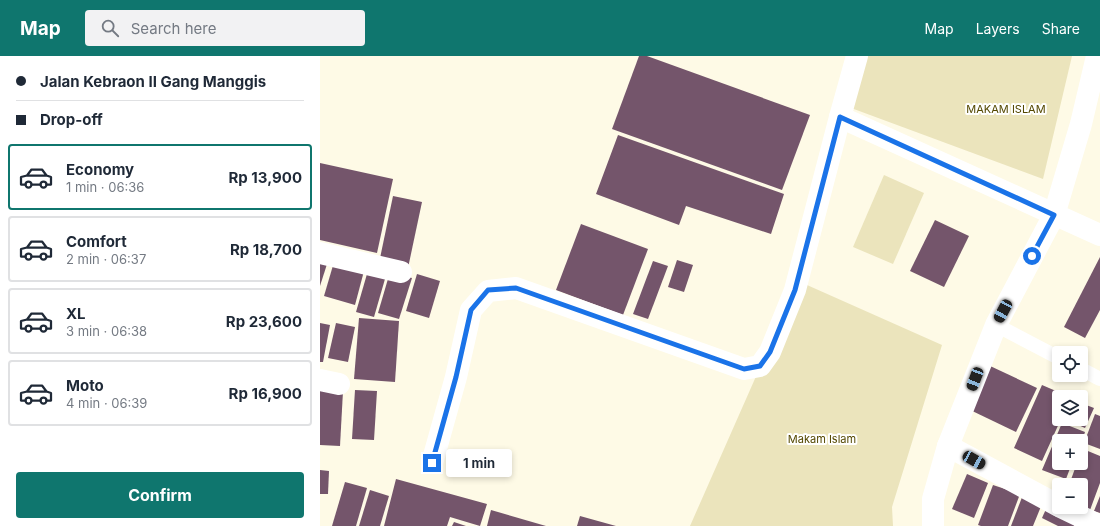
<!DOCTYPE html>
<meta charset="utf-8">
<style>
:root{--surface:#fff;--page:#f2f2f3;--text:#1f2937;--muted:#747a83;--line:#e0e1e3;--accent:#0f766e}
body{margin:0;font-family:Inter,sans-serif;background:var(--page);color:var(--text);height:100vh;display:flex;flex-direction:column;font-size:15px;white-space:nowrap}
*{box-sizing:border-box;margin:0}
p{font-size:13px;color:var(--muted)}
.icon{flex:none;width:22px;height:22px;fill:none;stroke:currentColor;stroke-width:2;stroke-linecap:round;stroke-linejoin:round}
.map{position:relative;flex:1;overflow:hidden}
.details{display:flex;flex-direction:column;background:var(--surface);width:320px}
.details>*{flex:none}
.banner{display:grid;align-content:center;height:88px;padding:0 16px;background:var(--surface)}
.fabs{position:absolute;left:732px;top:290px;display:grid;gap:8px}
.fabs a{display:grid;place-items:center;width:36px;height:36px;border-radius:4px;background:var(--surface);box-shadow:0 2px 6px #0003;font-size:20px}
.end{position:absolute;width:18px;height:18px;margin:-9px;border:5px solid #1a73e8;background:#fff;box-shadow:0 0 0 2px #fff}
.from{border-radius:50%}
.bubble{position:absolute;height:28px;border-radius:4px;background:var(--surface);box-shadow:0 2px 6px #0003;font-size:13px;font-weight:700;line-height:28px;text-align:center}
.car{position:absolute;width:12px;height:24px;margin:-12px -6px;border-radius:5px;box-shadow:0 0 3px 1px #0007;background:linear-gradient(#222 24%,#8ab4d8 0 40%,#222 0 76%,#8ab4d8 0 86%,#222 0)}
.banner b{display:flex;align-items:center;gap:14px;height:38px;font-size:15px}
.banner b+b{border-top:1px solid var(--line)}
.banner i{width:10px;height:10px;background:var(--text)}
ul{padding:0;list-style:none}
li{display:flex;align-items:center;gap:12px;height:66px;margin:0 8px 6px;padding:0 8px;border:2px solid var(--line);border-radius:4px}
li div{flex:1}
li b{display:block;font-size:15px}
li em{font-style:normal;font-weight:700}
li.current{border-color:var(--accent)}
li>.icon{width:36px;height:36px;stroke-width:1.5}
.action{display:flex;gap:8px;margin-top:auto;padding:8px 16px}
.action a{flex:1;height:46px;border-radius:4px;background:var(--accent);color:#fff;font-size:16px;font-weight:700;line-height:46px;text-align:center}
header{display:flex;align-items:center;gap:24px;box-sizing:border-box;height:56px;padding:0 20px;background:var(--accent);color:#fff}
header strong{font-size:19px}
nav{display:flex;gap:22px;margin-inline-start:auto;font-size:14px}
.search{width:280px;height:36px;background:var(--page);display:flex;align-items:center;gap:10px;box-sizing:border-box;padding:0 14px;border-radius:4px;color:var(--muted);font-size:15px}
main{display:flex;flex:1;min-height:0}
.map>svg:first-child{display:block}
.green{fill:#ebe4bc}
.building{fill:#74556b}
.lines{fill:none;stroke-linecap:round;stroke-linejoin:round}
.lane{stroke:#fff;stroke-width:14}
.street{stroke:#fff;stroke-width:22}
.route{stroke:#1a73e8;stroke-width:5}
.labels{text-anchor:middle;stroke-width:4;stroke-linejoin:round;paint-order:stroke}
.park-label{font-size:11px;fill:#544801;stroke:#fff}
</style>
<header>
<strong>Map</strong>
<div class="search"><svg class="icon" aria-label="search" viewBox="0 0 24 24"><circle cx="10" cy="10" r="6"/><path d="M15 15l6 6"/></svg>Search here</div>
<nav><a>Map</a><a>Layers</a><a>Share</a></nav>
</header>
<main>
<section class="details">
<div class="banner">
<b><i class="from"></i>Jalan Kebraon II Gang Manggis</b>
<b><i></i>Drop-off</b>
</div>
<ul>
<li class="current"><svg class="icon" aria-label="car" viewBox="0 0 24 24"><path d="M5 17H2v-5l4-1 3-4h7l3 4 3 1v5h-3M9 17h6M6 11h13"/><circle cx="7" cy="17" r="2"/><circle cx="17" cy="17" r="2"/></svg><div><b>Economy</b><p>1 min · 06:36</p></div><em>Rp 13,900</em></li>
<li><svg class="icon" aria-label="car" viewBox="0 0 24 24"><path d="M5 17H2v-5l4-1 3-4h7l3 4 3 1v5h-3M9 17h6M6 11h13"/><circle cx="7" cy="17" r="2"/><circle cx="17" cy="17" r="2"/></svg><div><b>Comfort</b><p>2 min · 06:37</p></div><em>Rp 18,700</em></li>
<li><svg class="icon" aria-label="car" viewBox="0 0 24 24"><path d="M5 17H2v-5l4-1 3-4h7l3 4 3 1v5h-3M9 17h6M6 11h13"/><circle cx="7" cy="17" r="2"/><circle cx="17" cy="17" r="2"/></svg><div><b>XL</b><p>3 min · 06:38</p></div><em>Rp 23,600</em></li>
<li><svg class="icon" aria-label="car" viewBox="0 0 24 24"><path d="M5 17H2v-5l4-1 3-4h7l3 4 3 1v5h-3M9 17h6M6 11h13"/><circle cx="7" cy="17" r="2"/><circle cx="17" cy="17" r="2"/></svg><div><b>Moto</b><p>4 min · 06:39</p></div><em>Rp 16,900</em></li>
</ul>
<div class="action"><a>Confirm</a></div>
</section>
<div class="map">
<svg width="780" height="470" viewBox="0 0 780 470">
<rect width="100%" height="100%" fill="#fefae6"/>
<g class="green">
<path d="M537,0h215l-29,123 -200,-74z"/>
<path d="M564,119l40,18 -31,71 -40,-17z"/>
<path d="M478,225l144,64 -50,162 1,19h-203z"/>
</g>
<g class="building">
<path d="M319,0h8l163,59 -28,75 -170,-61z"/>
<path d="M298,79l166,59 -13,40 -85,-28 -7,19 -83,-31z"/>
<path d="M0,107l73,16 -16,74 -57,-13z"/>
<path d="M73,140l29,6 -14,66 -29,-5z"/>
<path d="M615,164l34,16 -25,51 -34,-16z"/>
<path d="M261,168l67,25 -25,66 -67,-25z"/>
<path d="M780,201v53l-15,28 -21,-11z"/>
<path d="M0,202l8,3 -8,25z"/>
<path d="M357,204l16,5 -9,27 -16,-5z"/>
<path d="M333,205l15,5 -20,53 -15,-5z"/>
<path d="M14,206l30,9 -9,34 -31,-9z"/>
<path d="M49,211l18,5 -13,45 -18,-5z"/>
<path d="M70,216l22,6 -13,41 -21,-6z"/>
<path d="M97,218l23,7 -11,37 -23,-7z"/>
<path d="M39,262l40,3 -4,61 -41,-3z"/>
<path d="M0,267l10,2 -7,37h-3z"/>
<path d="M16,267l19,4 -7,35 -20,-4z"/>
<path d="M668,309l49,23 -21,44 -50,-24z"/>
<path d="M722,329l28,12h-11v22h2l-19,42 -28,-13z"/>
<path d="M35,334l22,1 -3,49 -22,-1z"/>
<path d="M0,335h23l-3,55 -20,-1z"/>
<path d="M761,347l13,5 -9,20 -20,-9h16z"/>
<path d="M775,358l5,2v33l-16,-6z"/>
<path d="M742,367l23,9 -3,9h-23v22h13l-6,16 -24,-9z"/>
<path d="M763,393l17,7v27l-10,27 -9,-4v-21h-12l8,-22h4v-10z"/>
<path d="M0,414l9,1 -1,23h-8z"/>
<path d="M647,418l21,9 -14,35 -22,-9z"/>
<path d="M76,423l91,25 -7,22 -30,-9 -3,9h-63z"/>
<path d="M25,426l22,6 -11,38h-24z"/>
<path d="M673,429l27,9 -12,32h-27l-3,-1z"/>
<path d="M50,434l19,6 -9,30h-21z"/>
<path d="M704,436l20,7 -11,27h-22z"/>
<path d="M780,440v17l-6,-2z"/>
<path d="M726,453l29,13 -1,4h-16l-16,-8z"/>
<path d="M171,454l55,16h-59z"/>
<path d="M260,460l36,10h-39z"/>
<path d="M134,466l12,4h-14z"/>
</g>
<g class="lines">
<g class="lane">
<path d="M676,269l63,33"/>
<path d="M761,313l19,10"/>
</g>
<g class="street">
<path d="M520,61l260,118"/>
<path d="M0,197l81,19"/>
<path d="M0,324l19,4"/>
<path d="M628,390l111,60"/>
<path d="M112,407l24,-86 15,-67 17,-19 28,-3 228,81 16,-3 10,-14 25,-62 45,-173 17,-61"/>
<path d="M741,451l39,19"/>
<path d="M613,470v-27l15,-53 48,-121 58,-110 27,-91 16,-68"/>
</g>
</g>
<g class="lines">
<path class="route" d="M112,407l24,-86 15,-67 17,-20 28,-2 228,81 16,-3 10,-14 25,-62 45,-173 214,98 -22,41"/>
</g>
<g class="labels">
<g class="park-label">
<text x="686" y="57">MAKAM ISLAM</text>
<text x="502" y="387">Makam Islam</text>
</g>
</g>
</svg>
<div class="fabs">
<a><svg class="icon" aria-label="locate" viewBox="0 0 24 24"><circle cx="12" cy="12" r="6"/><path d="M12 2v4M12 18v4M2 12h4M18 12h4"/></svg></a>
<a><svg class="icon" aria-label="layers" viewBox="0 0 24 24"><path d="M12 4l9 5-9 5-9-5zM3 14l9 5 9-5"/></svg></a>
<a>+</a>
<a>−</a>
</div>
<i class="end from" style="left:712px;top:200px"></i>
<i class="end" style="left:112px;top:407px"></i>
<div class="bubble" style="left:126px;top:393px;width:66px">1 min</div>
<i class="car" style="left:683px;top:255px;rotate:208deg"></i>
<i class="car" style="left:655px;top:323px;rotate:201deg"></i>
<i class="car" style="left:654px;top:404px;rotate:119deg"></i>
</div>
</main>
